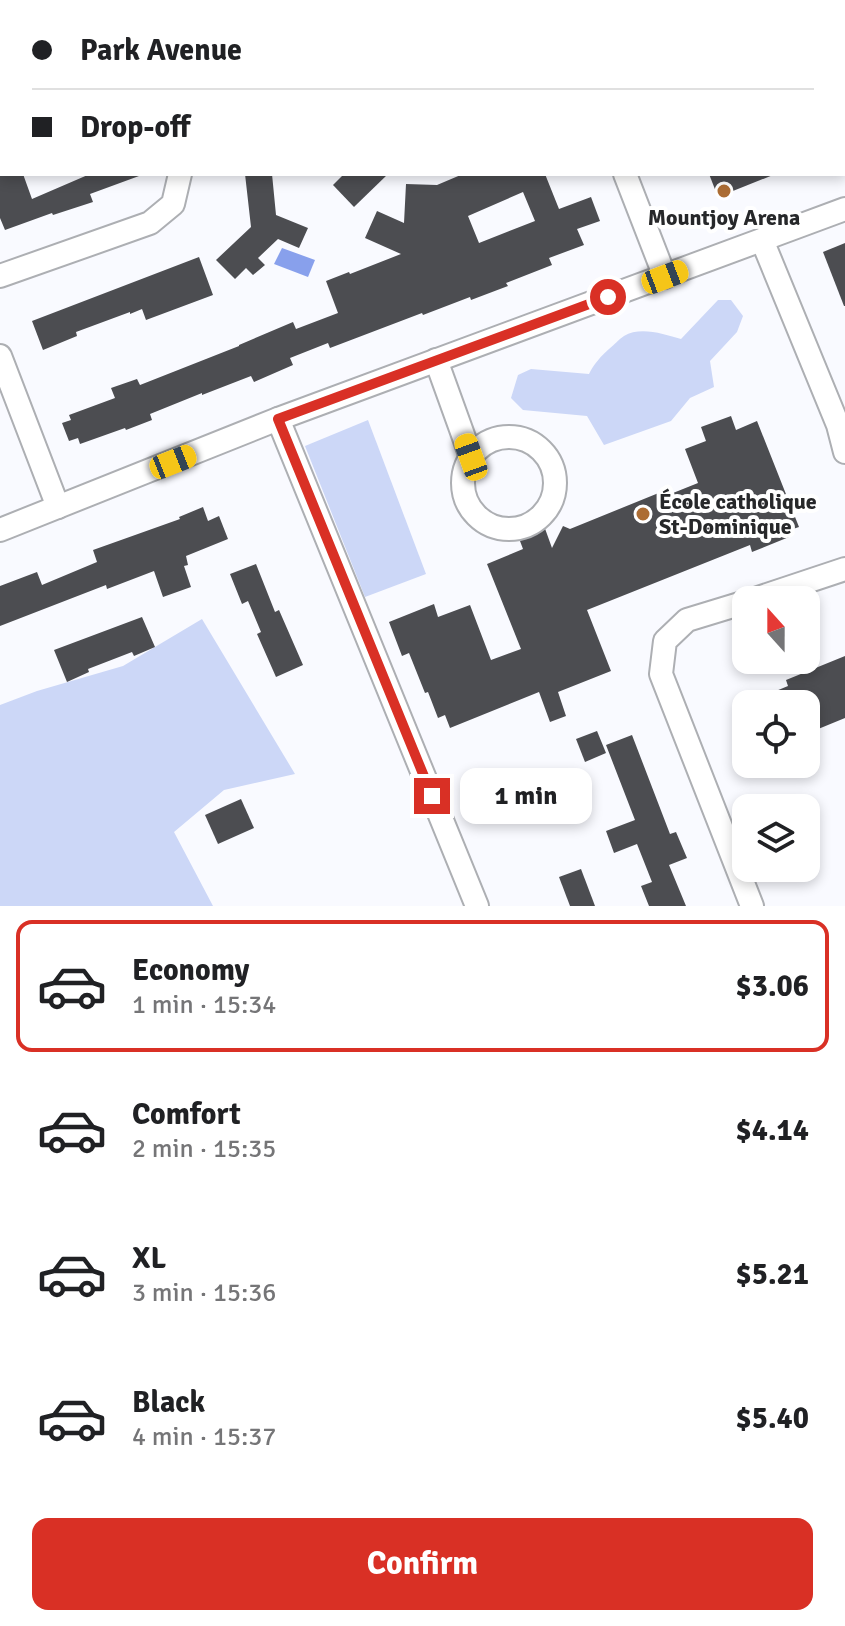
<!DOCTYPE html>
<meta charset="utf-8">
<style>
:root{--surface:#fff;--page:#f2f2f2;--text:#202124;--muted:#757577;--line:#e0e0e0;--accent:#d93025}
body{margin:0;font-family:Signika,sans-serif;background:var(--page);color:var(--text);height:100vh;display:flex;flex-direction:column;font-size:30px;white-space:nowrap}
*{box-sizing:border-box;margin:0}
p{font-size:26px;color:var(--muted)}
.icon{flex:none;width:44px;height:44px;fill:none;stroke:currentColor;stroke-width:2;stroke-linecap:round;stroke-linejoin:round}
.map{position:relative;height:906px;overflow:hidden}
.panel{display:flex;flex-direction:column;background:var(--surface);flex:1}
.panel>*{flex:none}
.guide{position:absolute;left:0px;top:0px;width:846px;height:176px;box-shadow:0 4px 12px #0003;display:grid;align-content:center;height:176px;padding:0 32px;background:var(--surface)}
.needle{width:52px;rotate:339deg}
.controls{position:absolute;left:732px;top:586px;display:grid;gap:16px}
.controls a{display:grid;place-items:center;width:88px;height:88px;border-radius:16px;background:var(--surface);box-shadow:0 4px 12px #0003;font-size:40px}
.end{position:absolute;width:36px;height:36px;margin:-18px;border:10px solid #d93025;background:#fff;box-shadow:0 0 0 4px #fff}
.from{border-radius:50%}
.bubble{position:absolute;height:56px;border-radius:16px;background:var(--surface);box-shadow:0 4px 12px #0003;font-size:26px;font-weight:700;line-height:56px;text-align:center}
.car{position:absolute;width:24px;height:48px;margin:-24px -12px;border-radius:10px;box-shadow:0 0 6px 2px #0007;background:linear-gradient(#f5c518 24%,#345 0 40%,#f5c518 0 76%,#345 0 86%,#f5c518 0)}
.guide b{display:flex;align-items:center;gap:28px;height:76px;font-size:30px}
.guide b+b{border-top:2px solid var(--line)}
.guide i{width:20px;height:20px;background:var(--text)}
ul{padding:14px 0 0;list-style:none}
li{display:flex;align-items:center;gap:24px;height:132px;margin:0 16px 12px;padding:0 16px;border:4px solid transparent;border-radius:16px}
li div{flex:1}
li b{display:block;font-size:30px}
li em{font-style:normal;font-weight:700}
li.on{border-color:var(--accent)}
li>.icon{width:72px;height:72px;stroke-width:1.5}
.button{display:flex;gap:16px;margin-top:auto;padding:16px 32px}
.button a{flex:1;height:92px;border-radius:16px;background:var(--accent);color:#fff;font-size:32px;font-weight:700;line-height:92px;text-align:center}
.map>svg:first-child{display:block}
.green{fill:#ccd7f7}
.water{fill:#88a0ec}
.building{fill:#4c4d51;fill-rule:evenodd}
.lines{fill:none;stroke-linecap:round;stroke-linejoin:round}
.minor-casing{stroke:#adafb3;stroke-width:26}
.minor{stroke:#fff;stroke-width:22}
.route{stroke:#d93025;stroke-width:10}
.poi-dot{fill:#ac6d34;stroke:#fff;stroke-width:3}
.labels{text-anchor:middle;stroke-width:8;stroke-linejoin:round;paint-order:stroke}
.poi-label{font-size:22px;font-weight:bold;fill:#27282a;stroke:#fff}
</style>
<div class="map">
<svg width="845" height="906" viewBox="0 0 845 906">
<rect width="100%" height="100%" fill="#f9faff"/>
<g class="green">
<path d="M718,300h13l12,16 -6,16 -27,29 4,26 -24,11 -19,23 -67,24 -17,-29 -64,-6 -12,-12 7,-23 13,-6 58,5c5,-10 12,-18 20,-25 5,-4 10,-10 15,-13 16,-10 40,-2 57,3z"/>
<path d="M368,420l58,154 -61,23 -60,-151z"/>
<path d="M202,619l93,155 -71,16 -50,42 39,74h-213v-201l37,-14 86,-25z"/>
</g>
<path class="water" d="M282,248l33,12 -7,17 -34,-13z"/>
<g class="building">
<path d="M0,174h23l9,25 58,-25h49v2l-49,18 3,8 -40,13 -1,-2 -47,17 -5,-12z"/>
<path d="M245,174h27l4,41 32,13 -9,20 -21,-9 -20,19 7,7 -12,10 -7,-7 -11,11 -19,-19 35,-33z"/>
<path d="M344,174h44l-34,33 -21,-22z"/>
<path d="M463,174h82l14,35 32,-12 9,24 -23,8 7,16 -35,13 3,7 -46,18 2,3 -37,14 -1,-3 -47,18 -1,-2 -92,35 -2,-5 -38,15 3,7 -39,17 -3,-6 -49,19v-2l-52,21 2,6 -26,10 -1,-2 -45,16 -2,-6 -9,3 -7,-18 9,-3 -2,-5 46,-17 -4,-10 26,-9 3,6 99,-39v-1l54,-23 3,7 42,-16 -12,-32 23,-9 1,2 51,-20 -36,-16 12,-27 27,12 2,-39 31,1zM523,192l12,29 -56,22 -11,-27z"/>
<path d="M709,174h64v1l-55,22z"/>
<path d="M845,243v63h-1l-21,-54z"/>
<path d="M199,257l14,38 -67,25 -4,-11 -12,5v-2l-54,20 1,4 -34,14 -11,-29z"/>
<path d="M731,416l5,14 21,-9 42,106 -12,4 2,6 -37,15 -2,-7 -163,65 24,61 -53,21 8,24 -16,6 -11,-30 -89,36 -5,-13 -7,3 -10,-26 -3,1 -16,-40 -7,3 -13,-34 45,-18 4,13 32,-12 21,55 30,-11 -34,-85 36,-15 -6,-16 26,-10 9,25 11,-22 7,3 96,-39 2,5 30,-12 -13,-34 21,-8 -5,-14z"/>
<path d="M203,507l5,14 11,-5 9,23 -42,17 2,9 -4,1 7,21 -28,10 -9,-26 -47,18 -1,-4 -106,41v-40l37,-14 5,13 55,-23 -4,-12 87,-31 -1,-2z"/>
<path d="M256,564l19,48 4,-2 24,55 -27,12 -19,-43 4,-2 -13,-31 -6,3 -12,-30z"/>
<path d="M142,617l13,30 -21,9 -2,-4 -44,17 1,3 -22,10 -13,-32z"/>
<path d="M845,656v62l-39,16v-30h-62l44,-18 -2,-6z"/>
<path d="M597,731l9,22 -21,9 -9,-23z"/>
<path d="M632,735l38,99 6,-2 11,26 -18,7 17,41h-37l-8,-20 11,-4 -15,-38 -23,9 -8,-22 29,-11 -29,-75z"/>
<path d="M241,799l13,29 -36,16 -13,-29z"/>
<path d="M581,869l14,37h-25l-11,-29z"/>
</g>
<g class="lines">
<defs>
<g id="minor">
<path d="M119,0v2"/>
<path d="M558,0l1,2"/>
<path d="M625,174l40,103"/>
<path d="M762,240l76,185 7,27"/>
<path d="M0,276l150,-53 23,-19 7,-30"/>
<path d="M0,356l58,151"/>
<path d="M436,360l35,97"/>
<path d="M278,419l199,487"/>
<circle cx="509" cy="483" r="46"/>
<path d="M0,530l278,-111 567,-210"/>
<path d="M752,600l93,-31"/>
<path d="M746,602l-59,18 -22,21 -4,33 91,232"/>
</g>
</defs>
<use href="#minor" class="minor-casing"/>
<use href="#minor" class="minor"/>
</g>
<g class="lines">
<path class="route" d="M432,796l-154,-377 330,-122"/>
</g>
<g class="poi-dot">
<circle cx="724" cy="191" r="8"/>
<circle cx="643" cy="514" r="8"/>
</g>
<g class="labels">
<g class="poi-label">
<text x="724" y="225">Mountjoy Arena</text>
<text x="659" y="509" text-anchor="start">École catholique<tspan x="659" dy="25">St-Dominique</tspan></text>
</g>
</g>
</svg>
<div class="controls">
<a><svg class="needle" viewBox="-14 -14 28 28"><path d="M0-13l5 13h-10z" fill="#e53935"/><path d="M0 13l5-13h-10z" fill="#757577"/></svg></a>
<a><svg class="icon" aria-label="locate" viewBox="0 0 24 24"><circle cx="12" cy="12" r="6"/><path d="M12 2v4M12 18v4M2 12h4M18 12h4"/></svg></a>
<a><svg class="icon" aria-label="layers" viewBox="0 0 24 24"><path d="M12 4l9 5-9 5-9-5zM3 14l9 5 9-5"/></svg></a>
</div>
<i class="end from" style="left:608px;top:297px"></i>
<i class="end" style="left:432px;top:796px"></i>
<div class="bubble" style="left:460px;top:768px;width:132px">1 min</div>
<i class="car" style="left:665px;top:277px;rotate:69deg"></i>
<i class="car" style="left:471px;top:457px;rotate:340deg"></i>
<i class="car" style="left:173px;top:462px;rotate:68deg"></i>
<div class="guide">
<b><i class="from"></i>Park Avenue</b>
<b><i></i>Drop-off</b>
</div>
</div>
<section class="panel">
<ul>
<li class="on"><svg class="icon" aria-label="car" viewBox="0 0 24 24"><path d="M5 17H2v-5l4-1 3-4h7l3 4 3 1v5h-3M9 17h6M6 11h13"/><circle cx="7" cy="17" r="2"/><circle cx="17" cy="17" r="2"/></svg><div><b>Economy</b><p>1 min · 15:34</p></div><em>$3.06</em></li>
<li><svg class="icon" aria-label="car" viewBox="0 0 24 24"><path d="M5 17H2v-5l4-1 3-4h7l3 4 3 1v5h-3M9 17h6M6 11h13"/><circle cx="7" cy="17" r="2"/><circle cx="17" cy="17" r="2"/></svg><div><b>Comfort</b><p>2 min · 15:35</p></div><em>$4.14</em></li>
<li><svg class="icon" aria-label="car" viewBox="0 0 24 24"><path d="M5 17H2v-5l4-1 3-4h7l3 4 3 1v5h-3M9 17h6M6 11h13"/><circle cx="7" cy="17" r="2"/><circle cx="17" cy="17" r="2"/></svg><div><b>XL</b><p>3 min · 15:36</p></div><em>$5.21</em></li>
<li><svg class="icon" aria-label="car" viewBox="0 0 24 24"><path d="M5 17H2v-5l4-1 3-4h7l3 4 3 1v5h-3M9 17h6M6 11h13"/><circle cx="7" cy="17" r="2"/><circle cx="17" cy="17" r="2"/></svg><div><b>Black</b><p>4 min · 15:37</p></div><em>$5.40</em></li>
</ul>
<div class="button"><a>Confirm</a></div>
</section>
